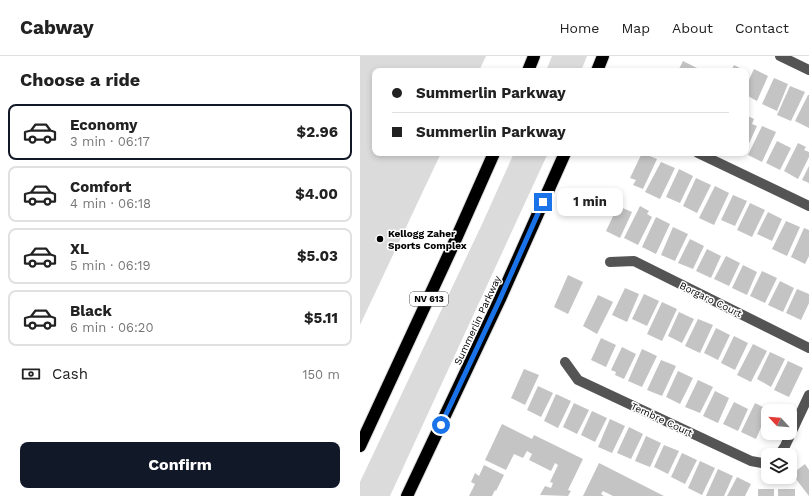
<!DOCTYPE html>
<meta charset="utf-8">
<style>
:root{--surface:#fff;--page:#f2f2f2;--text:#222;--muted:#767676;--line:#e0e0e0;--accent:#111827}
body{margin:0;font-family:"Work Sans",sans-serif;background:var(--page);color:var(--text);height:100vh;display:flex;flex-direction:column;font-size:15px;white-space:nowrap}
*{box-sizing:border-box;margin:0}
p{font-size:13px;color:var(--muted)}
.icon{flex:none;width:22px;height:22px;fill:none;stroke:currentColor;stroke-width:2;stroke-linecap:round;stroke-linejoin:round}
.map{position:relative;flex:1;overflow:hidden}
.drawer{display:flex;flex-direction:column;background:var(--surface);width:360px}
.drawer>*{flex:none}
.top-card{position:absolute;left:12px;top:12px;width:377px;height:88px;border-radius:8px;box-shadow:0 2px 6px #0003;display:grid;align-content:center;height:88px;padding:0 20px;background:var(--surface)}
.needle{width:26px;rotate:296deg}
.tools{position:absolute;left:401px;top:348px;display:grid;gap:8px}
.tools a{display:grid;place-items:center;width:36px;height:36px;border-radius:8px;background:var(--surface);box-shadow:0 2px 6px #0003;font-size:20px}
.end{position:absolute;width:18px;height:18px;margin:-9px;border:5px solid #1a73e8;background:#fff;box-shadow:0 0 0 2px #fff}
.from{border-radius:50%}
.bubble{position:absolute;height:28px;border-radius:8px;background:var(--surface);box-shadow:0 2px 6px #0003;font-size:13px;font-weight:700;line-height:28px;text-align:center}
.top-card b{display:flex;align-items:center;gap:14px;height:38px;font-size:15px}
.top-card b+b{border-top:1px solid var(--line)}
.top-card i{width:10px;height:10px;background:var(--text)}
ul{padding:0;list-style:none}
li{display:flex;align-items:center;gap:12px;height:56px;margin:0 8px 6px;padding:0 12px;border:2px solid var(--line);border-radius:8px}
li div{flex:1}
li b{display:block;font-size:15px}
li em{font-style:normal;font-weight:700}
li.active{border-color:var(--accent)}
li>.icon{width:36px;height:36px;stroke-width:1.5}
h2{padding:0 20px;font-size:18px;line-height:48px}
.pay{display:flex;align-items:center;gap:10px;height:44px;padding:0 20px;font-size:15px}
.pay p{margin-inline-start:auto}
.primary-button{display:flex;gap:8px;margin-top:auto;padding:8px 20px}
.primary-button a{flex:1;height:46px;border-radius:8px;background:var(--accent);color:#fff;font-size:16px;font-weight:700;line-height:46px;text-align:center}
header{display:flex;align-items:center;gap:24px;box-sizing:border-box;height:56px;padding:0 20px;background:var(--surface);border-bottom:1px solid var(--line)}
header strong{font-size:19px}
nav{display:flex;gap:22px;margin-inline-start:auto;font-size:14px}
main{display:flex;flex:1;min-height:0}
.map>svg:first-child{display:block}
.green{fill:#dbdbdb}
.building{fill:#c4c4c4}
.lines{fill:none;stroke-linecap:round;stroke-linejoin:round}
.highway-casing{stroke:#dbdbdb;stroke-width:14}
.minor{stroke:#545454;stroke-width:10}
.highway{stroke:#000;stroke-width:12}
.route{stroke:#1a73e8;stroke-width:5}
.poi-dot{fill:#000;stroke:#fff;stroke-width:1.5}
.labels{text-anchor:middle;stroke-width:3;stroke-linejoin:round;paint-order:stroke}
.shield{fill:#fff;stroke:#4c4c4c;stroke-width:1}
.shield-label{font-size:9px;font-weight:bold;fill:#000}
.poi-label{font-size:10px;font-weight:bold;fill:#000;stroke:#fff;text-anchor:start}
.street-label{font-size:10px;fill:#000;stroke:#fff}
</style>
<header>
<strong>Cabway</strong>
<nav><a>Home</a><a>Map</a><a>About</a><a>Contact</a></nav>
</header>
<main>
<section class="drawer">
<h2>Choose a ride</h2>
<ul>
<li class="active"><svg class="icon" aria-label="car" viewBox="0 0 24 24"><path d="M5 17H2v-5l4-1 3-4h7l3 4 3 1v5h-3M9 17h6M6 11h13"/><circle cx="7" cy="17" r="2"/><circle cx="17" cy="17" r="2"/></svg><div><b>Economy</b><p>3 min · 06:17</p></div><em>$2.96</em></li>
<li><svg class="icon" aria-label="car" viewBox="0 0 24 24"><path d="M5 17H2v-5l4-1 3-4h7l3 4 3 1v5h-3M9 17h6M6 11h13"/><circle cx="7" cy="17" r="2"/><circle cx="17" cy="17" r="2"/></svg><div><b>Comfort</b><p>4 min · 06:18</p></div><em>$4.00</em></li>
<li><svg class="icon" aria-label="car" viewBox="0 0 24 24"><path d="M5 17H2v-5l4-1 3-4h7l3 4 3 1v5h-3M9 17h6M6 11h13"/><circle cx="7" cy="17" r="2"/><circle cx="17" cy="17" r="2"/></svg><div><b>XL</b><p>5 min · 06:19</p></div><em>$5.03</em></li>
<li><svg class="icon" aria-label="car" viewBox="0 0 24 24"><path d="M5 17H2v-5l4-1 3-4h7l3 4 3 1v5h-3M9 17h6M6 11h13"/><circle cx="7" cy="17" r="2"/><circle cx="17" cy="17" r="2"/></svg><div><b>Black</b><p>6 min · 06:20</p></div><em>$5.11</em></li>
</ul>
<div class="pay"><svg class="icon" aria-label="cash" viewBox="0 0 24 24"><path d="M3 7h18v10H3z"/><circle cx="12" cy="12" r="2"/></svg>Cash<p>150 m</p></div>
<div class="primary-button"><a>Confirm</a></div>
</section>
<div class="map">
<svg width="449" height="440" viewBox="0 0 449 440">
<rect width="100%" height="100%" fill="#fff"/>
<g class="green">
<path d="M0,0h126l-7,15h-104v82h66l-81,172z"/>
<path d="M192,0h35l-6,15h-35z"/>
<path d="M154,97h34l-158,343h-30v-14l123,-260z"/>
</g>
<g class="building">
<path d="M323,5l14,7 -1,3h-18z"/>
<path d="M374,9l12,6h-15z"/>
<path d="M394,13l14,7 -11,25 -11,-6v-9z"/>
<path d="M414,22l14,6 -11,27 -15,-7z"/>
<path d="M430,30l15,6 -14,29 -14,-6z"/>
<path d="M448,39h1v33l-14,-7z"/>
<path d="M386,59l8,4 -2,5 5,2 -11,24z"/>
<path d="M402,70l14,6 -14,30 -14,-7z"/>
<path d="M417,85l14,7 -11,22 -14,-7z"/>
<path d="M438,87l8,4 -2,3 5,2v5l-11,22 -14,-8z"/>
<path d="M282,97l15,6 -14,30 -10,-4 3,-5 -6,-2z"/>
<path d="M301,106l14,6 -15,31 -15,-7z"/>
<path d="M449,110v17l-7,-3z"/>
<path d="M319,113l14,7 -13,27 -14,-6z"/>
<path d="M336,122l15,7 -14,28 -14,-7z"/>
<path d="M355,130l14,7 -15,32 -15,-7z"/>
<path d="M373,139l14,6 -12,25 -14,-6z"/>
<path d="M390,147l15,7 -13,27 -15,-7z"/>
<path d="M258,150l14,6 -12,26 -14,-7z"/>
<path d="M280,150l9,5 -2,3 5,3 -14,28 -14,-7z"/>
<path d="M408,156l14,7 -10,22 -15,-7z"/>
<path d="M296,161l14,7 -14,30 -14,-7z"/>
<path d="M426,165l14,6 -13,29 -15,-7z"/>
<path d="M313,171l15,7 -13,27 -14,-6z"/>
<path d="M444,172l5,2v26l-4,8 -14,-7z"/>
<path d="M330,183l14,7 -11,23 -15,-6z"/>
<path d="M347,193l14,7 -10,22 -15,-7z"/>
<path d="M366,200l14,7 -11,23 -15,-7z"/>
<path d="M383,209l14,7 -10,23 -15,-7z"/>
<path d="M402,215l15,7 -12,25 -15,-7z"/>
<path d="M208,219l15,7 -15,32 -14,-7z"/>
<path d="M420,225l14,7 -11,24 -15,-7z"/>
<path d="M265,232l14,6 -12,28 -15,-7z"/>
<path d="M437,233l12,5v9l-8,17 -15,-7z"/>
<path d="M284,238l15,7 -12,25 -15,-7z"/>
<path d="M238,239l15,7 -16,32 -14,-8z"/>
<path d="M302,246l15,7 -15,32 -15,-7z"/>
<path d="M319,256l15,7 -12,24 -14,-7z"/>
<path d="M338,263l15,6 -13,28 -15,-7z"/>
<path d="M356,272l14,7 -12,25 -14,-7z"/>
<path d="M374,280l14,7 -13,27 -14,-7z"/>
<path d="M241,282l15,7 -10,22 -15,-7z"/>
<path d="M393,288l14,7 -16,31 -14,-7z"/>
<path d="M262,291l14,7 -12,25 -9,-4 1,-3 -5,-2z"/>
<path d="M282,293l15,7 -15,31 -14,-6z"/>
<path d="M410,296l15,7 -14,28 -14,-8z"/>
<path d="M301,304l15,6 -14,30 -15,-6z"/>
<path d="M428,305l15,7 -14,29 -15,-7z"/>
<path d="M164,313l15,6 -14,30 -14,-7z"/>
<path d="M318,315l15,7 -13,26 -14,-7z"/>
<path d="M338,324l15,7 -13,26 -15,-6z"/>
<path d="M178,330l15,7 -12,24 -14,-7z"/>
<path d="M355,335l14,7 -11,25 -15,-7z"/>
<path d="M196,338l15,7 -13,27 -14,-7z"/>
<path d="M374,346l14,7 -10,22 -15,-7z"/>
<path d="M214,347l15,7 -12,24 -14,-7z"/>
<path d="M395,347l16,8h-3l-12,28 -15,-7z"/>
<path d="M232,355l15,7 -12,24 -14,-7z"/>
<path d="M250,363l15,7 -13,27 -14,-6z"/>
<path d="M142,368l30,15 2,-4 49,24 -15,31 3,1 -3,5 -28,-1 5,-9 6,2 2,-5 -3,-1 8,-17 -3,-2 -4,8 -22,-11 3,-6 -5,-3 -4,7 -9,-4 -8,16 -21,-10z"/>
<path d="M269,371l14,7 -12,25 -14,-6z"/>
<path d="M286,380l15,7 -11,24 -15,-6z"/>
<path d="M304,389l15,6 -11,23 -14,-7z"/>
<path d="M322,397l15,7 -12,24 -14,-7z"/>
<path d="M340,405l15,7 -13,27 -14,-7z"/>
<path d="M239,407l65,33h-51l-10,-5 -2,3 3,2h-21z"/>
<path d="M445,408l4,6v26l-17,-22z"/>
<path d="M124,409l20,10 -8,16 -1,-1 -3,6h-23l6,-12 -4,-2 4,-9 4,3z"/>
<path d="M358,413l15,7 -9,20h-18z"/>
<path d="M377,421l14,7 -6,12h-18z"/>
<rect x="398" y="433" width="16" height="7"/>
<rect x="418" y="433" width="17" height="7"/>
</g>
<g class="lines">
<defs>
<g id="highway">
<path d="M168,15l6,-15"/>
<path d="M237,15l6,-15"/>
<path d="M0,390l95,-205 39,-88"/>
<path d="M47,440l93,-197 65,-146"/>
</g>
</defs>
<use href="#highway" class="highway-casing"/>
<g class="minor">
<path d="M420,0l29,14"/>
<path d="M338,97l111,53"/>
<path d="M250,206l24,-1 175,87"/>
<path d="M205,306l13,18 173,81 11,2 6,-1"/>
<path d="M419,399l6,-9 24,-51"/>
</g>
<use href="#highway" class="highway"/>
</g>
<g class="lines">
<path class="route" d="M81,369l59,-126 43,-97"/>
</g>
<circle class="poi-dot" cx="20" cy="183" r="4"/>
<g class="labels">
<rect class="shield" x="50" y="236" width="38" height="14" rx="3"/>
<g class="shield-label">
<text x="69" y="246">NV 613</text>
</g>
<g class="poi-label">
<text x="28" y="181">Kellogg Zaher<tspan x="28" dy="12">Sports Complex</tspan></text>
</g>
<g class="street-label">
<text transform="translate(351 243) rotate(26)" y="4">Borgaro Court</text>
<text transform="translate(117 264) rotate(-65)" y="4">Summerlin Parkway</text>
<text transform="translate(302 363) rotate(25)" y="4">Tembre Court</text>
</g>
</g>
</svg>
<div class="tools">
<a><svg class="needle" viewBox="-14 -14 28 28"><path d="M0-13l5 13h-10z" fill="#e53935"/><path d="M0 13l5-13h-10z" fill="#767676"/></svg></a>
<a><svg class="icon" aria-label="layers" viewBox="0 0 24 24"><path d="M12 4l9 5-9 5-9-5zM3 14l9 5 9-5"/></svg></a>
</div>
<i class="end from" style="left:81px;top:369px"></i>
<i class="end" style="left:183px;top:146px"></i>
<div class="bubble" style="left:197px;top:132px;width:66px">1 min</div>
<div class="top-card">
<b><i class="from"></i>Summerlin Parkway</b>
<b><i></i>Summerlin Parkway</b>
</div>
</div>
</main>
